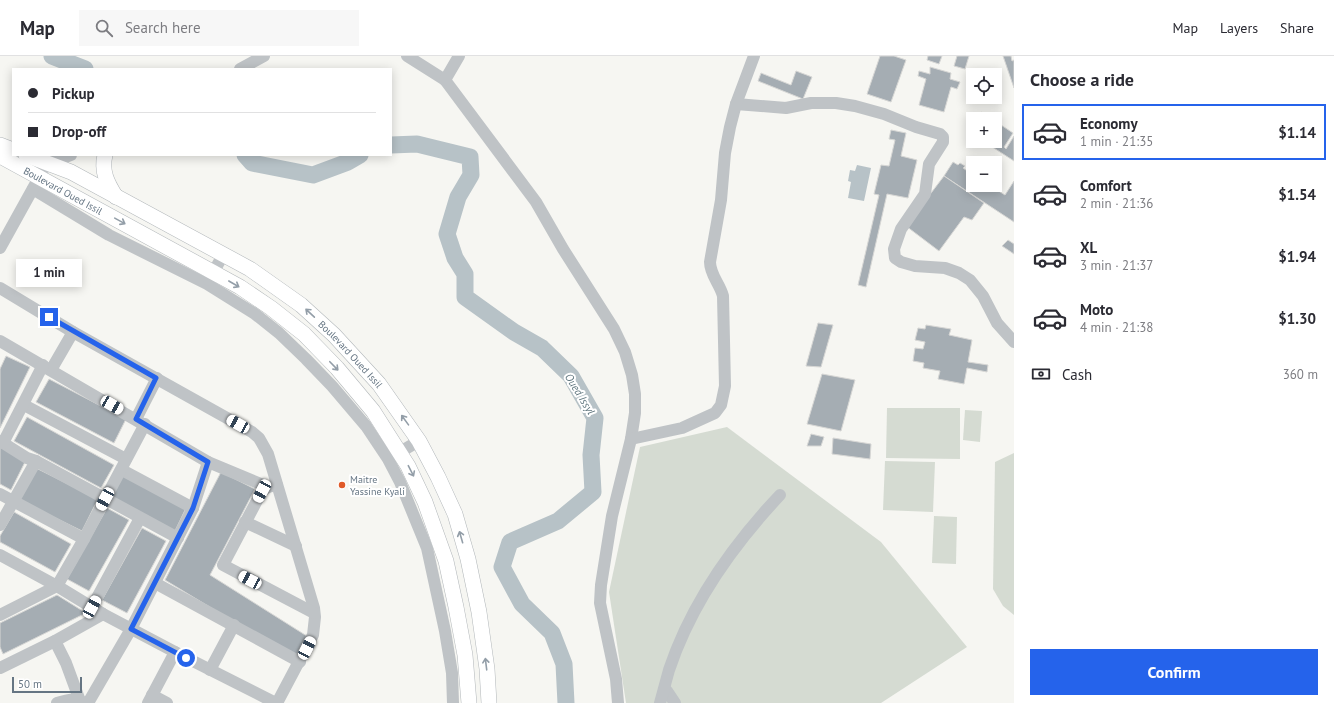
<!DOCTYPE html>
<meta charset="utf-8">
<style>
:root{--surface:#fff;--page:#f7f7f7;--text:#2b2b33;--muted:#7c7c81;--line:#e1e1e2;--accent:#2563eb}
body{margin:0;font-family:"PT Sans",sans-serif;background:var(--page);color:var(--text);height:100vh;display:flex;flex-direction:column;font-size:15px;white-space:nowrap}
*{box-sizing:border-box;margin:0}
p{font-size:13px;color:var(--muted)}
.icon{flex:none;width:22px;height:22px;fill:none;stroke:currentColor;stroke-width:2;stroke-linecap:round;stroke-linejoin:round}
.map{position:relative;flex:1;overflow:hidden}
.drawer{display:flex;flex-direction:column;background:var(--surface);width:320px}
.drawer>*{flex:none}
.hud{position:absolute;left:12px;top:12px;width:380px;height:88px;border-radius:0px;box-shadow:0 2px 10px #0003;display:grid;align-content:center;height:88px;padding:0 16px;background:var(--surface)}
.controls{position:absolute;left:966px;top:12px;display:grid;gap:8px}
.controls a{display:grid;place-items:center;width:36px;height:36px;border-radius:0px;background:var(--surface);box-shadow:0 2px 10px #0003;font-size:20px}
.scale{position:absolute;left:12px;bottom:10px;width:70px;box-sizing:border-box;padding-left:4px;border:2px solid #657583;border-top:0;font-size:11px;line-height:14px;white-space:nowrap;color:#657583;-webkit-text-stroke:3px #fff;paint-order:stroke}
.end{position:absolute;width:18px;height:18px;margin:-9px;border:5px solid #2563eb;background:#fff;box-shadow:0 0 0 2px #fff}
.from{border-radius:50%}
.bubble{position:absolute;height:28px;border-radius:0px;background:var(--surface);box-shadow:0 2px 10px #0003;font-size:13px;font-weight:700;line-height:28px;text-align:center}
.car{position:absolute;width:12px;height:24px;margin:-12px -6px;border-radius:5px;box-shadow:0 0 3px 1px #0007;background:linear-gradient(#fff 24%,#345 0 40%,#fff 0 76%,#345 0 86%,#fff 0)}
.hud b{display:flex;align-items:center;gap:14px;height:38px;font-size:15px}
.hud b+b{border-top:1px solid var(--line)}
.hud i{width:10px;height:10px;background:var(--text)}
ul{padding:0;list-style:none}
li{display:flex;align-items:center;gap:12px;height:56px;margin:0 8px 6px;padding:0 8px;border:2px solid transparent;border-radius:0px}
li div{flex:1}
li b{display:block;font-size:15px}
li em{font-style:normal;font-weight:700}
li.selected{border-color:var(--accent)}
li>.icon{width:36px;height:36px;stroke-width:1.5}
h2{padding:0 16px;font-size:18px;line-height:48px}
.pay{display:flex;align-items:center;gap:10px;height:44px;padding:0 16px;font-size:15px}
.pay p{margin-inline-start:auto}
.action{display:flex;gap:8px;margin-top:auto;padding:8px 16px}
.action a{flex:1;height:46px;border-radius:0px;background:var(--accent);color:#fff;font-size:16px;font-weight:700;line-height:46px;text-align:center}
header{display:flex;align-items:center;gap:24px;box-sizing:border-box;height:56px;padding:0 20px;background:var(--surface);border-bottom:1px solid var(--line)}
header strong{font-size:19px}
nav{display:flex;gap:22px;margin-inline-start:auto;font-size:14px}
.search{width:280px;height:36px;background:var(--page);display:flex;align-items:center;gap:10px;box-sizing:border-box;padding:0 14px;border-radius:0px;color:var(--muted);font-size:15px}
main{display:flex;flex:1;min-height:0}
.map>svg:first-child{display:block}
.green{fill:#d5dbd2}
.water{fill:#b7c2c7}
.lines{fill:none;stroke-linecap:round;stroke-linejoin:round}
.river{stroke:#b7c2c7;stroke-width:17}
.building{fill:#a5adb3;stroke:#d7d7d5}
.major-casing{stroke:#b2b7ba;stroke-width:16}
.minor{stroke:#bfc3c6;stroke-width:12}
.major{stroke:#fff;stroke-width:15}
.oneway{stroke:#939ea8}
.route{stroke:#2563eb;stroke-width:5}
.poi-dot{fill:#e05a29;stroke:#fff;stroke-width:1.5}
.labels{text-anchor:middle;stroke-width:4;stroke-linejoin:round;paint-order:stroke}
.street-label{font-size:10px;fill:#657583;stroke:#fff}
.poi-label{font-size:10px;fill:#657583;stroke:#fff;text-anchor:start}
.water-label{font-size:11px;font-style:italic;fill:#61777f;stroke:#fff}
</style>
<header>
<strong>Map</strong>
<div class="search"><svg class="icon" aria-label="search" viewBox="0 0 24 24"><circle cx="10" cy="10" r="6"/><path d="M15 15l6 6"/></svg>Search here</div>
<nav><a>Map</a><a>Layers</a><a>Share</a></nav>
</header>
<main>
<div class="map">
<svg width="1014" height="647" viewBox="0 0 1014 647">
<rect width="100%" height="100%" fill="#f6f6f2"/>
<g class="green">
<path d="M887,352h73v51l-74,-1z"/>
<path d="M965,354l17,1 -2,31 -17,-2z"/>
<path d="M727,371l154,115 86,105 -86,56h-255l-17,-111 31,-145z"/>
<path d="M1014,397v162l-11,-9 -10,-17 2,-127z"/>
<path d="M885,405l50,1 -2,50 -50,-2z"/>
<path d="M934,460l23,1 -1,47 -24,-1z"/>
</g>
<path class="water" d="M857,109l14,3 -7,33 -16,-3 3,-16 -3,-1 2,-11 5,1z"/>
<g class="lines">
<g class="river">
<path d="M52,0l33,13"/>
<path d="M391,89l26,-1 53,13 1,18 -13,22 -11,37 8,24 10,16v23l49,35 28,16 29,28 24,42 -4,37 2,37 -35,29 -48,21 -8,25 20,37 30,29 12,31 2,39"/>
<path d="M245,99l7,8 61,12 35,-13 12,-7"/>
</g>
</g>
<g class="building">
<path d="M880,0h14l12,4 -15,42 -24,-8z"/>
<path d="M928,0h14l-3,8 -12,-4z"/>
<path d="M957,0h12l-4,13 -11,-3z"/>
<path d="M1003,0h8l1,5 2,-1v28z"/>
<path d="M930,11l21,6 -1,6 10,3 -3,7 -6,-2 -7,25 -25,-7 7,-26 -8,-3 1,-5 11,3z"/>
<path d="M796,15l16,6 -9,22 -45,-18 3,-8 30,12z"/>
<path d="M981,56l11,7h-16z"/>
<path d="M995,65l18,12 -9,14 2,2 8,-13v25l-31,-20h12z"/>
<path d="M891,74l15,3 -5,23 16,4 -9,38 -21,-4 -21,93 -8,-2 21,-90 -5,-1 7,-29 8,1 6,-26 -6,-1z"/>
<path d="M953,106l5,3 2,-2 5,3 -2,2 10,7v10h16l16,10 9,-14v41l-70,-46z"/>
<path d="M944,120l40,27 -12,17 -8,-3 -25,34 -33,-25z"/>
<path d="M1008,184l6,4v10l-12,-8z"/>
<path d="M818,267l15,2 -12,42 -15,-1z"/>
<path d="M926,269l25,4 -2,6 23,5 -4,22 20,3 -1,7 -20,-4 -3,16 -26,-5 2,-8 -17,-3 1,-5 -11,-2 2,-13 8,1 2,-7 -10,-2 3,-12 7,1z"/>
<path d="M6,300l24,11 -30,61v-59z"/>
<path d="M822,318l33,6 -14,51 -34,-7z"/>
<path d="M49,323l77,40 -12,24 -78,-41z"/>
<path d="M27,361l87,48 -13,23 -87,-47z"/>
<path d="M811,378l13,3 -3,9h-14z"/>
<path d="M833,382l38,6 -1,15 -38,-5z"/>
<path d="M0,389l27,13 -16,32 -11,-6z"/>
<path d="M36,412l62,31 -16,32 -63,-31z"/>
<path d="M221,416l34,17 -45,86 100,63 -11,23 -134,-81z"/>
<path d="M123,419l63,33 -11,23 -64,-33z"/>
<path d="M107,452l22,12 -40,71 -22,-12z"/>
<path d="M14,456l57,32 -16,28 -55,-30v-6z"/>
<path d="M142,472l24,13 -39,72 -25,-13z"/>
<path d="M57,539l29,18 -83,41 -3,-7v-24z"/>
</g>
<g class="lines">
<defs>
<g id="major">
<path d="M0,89l13,5"/>
<path id="s1" d="M26,99l45,17 179,97 51,36 33,30 45,49 40,57 19,36 17,37 13,45 11,53 8,57 2,34"/>
<path d="M105,99c-4,16 2,28 11,42"/>
<path id="s2" d="M0,100l240,131 31,21 33,26 33,34 36,43 35,55 17,36 21,59 10,46 9,48 4,48"/>
</g>
</defs>
<use href="#major" class="major-casing"/>
<g class="minor">
<path d="M407,0l38,24 91,122 27,47 51,80 11,23 7,23 3,19v19l-4,26 -19,77 -11,69 -1,18 16,76 2,24"/>
<path d="M240,13l24,-13"/>
<path d="M445,24l14,-24"/>
<path d="M736,48l50,4 25,-5h25l19,3 29,8 32,13 24,7 3,3v5l-14,22 -4,30 -24,35 -7,20 1,9 6,4 14,4 30,2 14,5 11,7 13,16 14,27 17,19"/>
<path d="M46,111l2,-3 23,-9"/>
<path d="M33,133l76,46 98,49 48,30 24,19 27,26 26,27 34,40 22,33 12,23 27,66 18,83 7,42 1,30"/>
<path d="M0,192l36,-65"/>
<path d="M209,224l14,-25"/>
<path d="M0,232l73,44 179,100 7,6 9,16 46,154 1,9 -2,18 -36,68"/>
<path d="M0,285l208,121 -15,46 -62,121 -43,74"/>
<path d="M51,314l22,-38"/>
<path d="M24,349l102,54"/>
<path d="M136,363l21,-41"/>
<path d="M631,383l51,-11 33,-15 6,-8 4,-19 -2,-90c-3,-12 -13,-21 -13,-34l11,-62 4,-47 5,-26 6,-23 18,-48"/>
<path d="M0,385l27,17 9,3 142,77"/>
<path d="M3,387l40,-78"/>
<path d="M393,400l26,-15"/>
<path d="M208,406l60,25"/>
<path d="M122,414l71,38"/>
<path d="M277,429l-9,2 -6,4 -39,74 91,48"/>
<path d="M0,438l84,45"/>
<path d="M245,466l51,24"/>
<path d="M0,469l36,-64"/>
<path d="M0,499l57,31 46,28 72,38 101,51"/>
<path d="M155,527l145,79"/>
<path d="M92,551l48,-89"/>
<path d="M0,559l57,-29 27,-47 61,-115"/>
<path d="M55,585l11,22 14,38"/>
<path d="M0,612l55,-27 48,-27"/>
<path d="M210,614l24,-45"/>
<path d="M664,634l3,1 8,12"/>
<path d="M152,639l15,8"/>
<path d="M57,647c9,-3 18,-6 27,0"/>
<path d="M148,647l27,-51"/>
<path d="M660,647c3,-11 6,-22 9,-33 22,-66 63,-124 111,-175"/>
</g>
<use href="#major" class="major"/>
</g>
<defs><path id="oneway-shaft" d="M-6 0H5M1.5-3L5.5 0L1.5 3" fill="none" stroke-width="1.6" stroke-linecap="round" stroke-linejoin="round"/></defs>
<g class="oneway">
<use href="#oneway-shaft" transform="translate(120 165) rotate(29)"/>
<use href="#oneway-shaft" transform="translate(234 228) rotate(30)"/>
<use href="#oneway-shaft" transform="translate(310 257) rotate(-137)"/>
<use href="#oneway-shaft" transform="translate(334 310) rotate(46)"/>
<use href="#oneway-shaft" transform="translate(405 364) rotate(-126)"/>
<use href="#oneway-shaft" transform="translate(411 415) rotate(63)"/>
<use href="#oneway-shaft" transform="translate(461 481) rotate(-106)"/>
<use href="#oneway-shaft" transform="translate(486 608) rotate(-97)"/>
</g>
<g class="lines">
<path class="route" d="M49,261l107,61 -20,41 72,43 -15,46 -62,121 55,29"/>
</g>
<circle class="poi-dot" cx="342" cy="429" r="4"/>
<g class="labels">
<g class="street-label">
<text dy="4" stroke="none"><textPath href="#s2" startOffset="72">Boulevard Oued Issil</textPath></text>
<text dy="4" stroke="none"><textPath href="#s1" startOffset="384">Boulevard Oued Issil</textPath></text>
</g>
<g class="poi-label">
<text x="350" y="427">Maitre<tspan x="350" dy="12">Yassine Kyali</tspan></text>
</g>
<g class="water-label">
<text transform="translate(580 338) rotate(58)" y="4">Oued Issyl</text>
</g>
</g>
</svg>
<div class="controls">
<a><svg class="icon" aria-label="locate" viewBox="0 0 24 24"><circle cx="12" cy="12" r="6"/><path d="M12 2v4M12 18v4M2 12h4M18 12h4"/></svg></a>
<a>+</a>
<a>−</a>
</div>
<div class="scale">50 m</div>
<i class="end from" style="left:186px;top:602px"></i>
<i class="end" style="left:49px;top:261px"></i>
<div class="bubble" style="left:16px;top:203px;width:66px">1 min</div>
<i class="car" style="left:112px;top:349px;rotate:120deg"></i>
<i class="car" style="left:238px;top:368px;rotate:299deg"></i>
<i class="car" style="left:262px;top:435px;rotate:208deg"></i>
<i class="car" style="left:105px;top:443px;rotate:208deg"></i>
<i class="car" style="left:250px;top:524px;rotate:298deg"></i>
<i class="car" style="left:92px;top:551px;rotate:29deg"></i>
<i class="car" style="left:307px;top:592px;rotate:27deg"></i>
<div class="hud">
<b><i class="from"></i>Pickup</b>
<b><i></i>Drop-off</b>
</div>
</div>
<section class="drawer">
<h2>Choose a ride</h2>
<ul>
<li class="selected"><svg class="icon" aria-label="car" viewBox="0 0 24 24"><path d="M5 17H2v-5l4-1 3-4h7l3 4 3 1v5h-3M9 17h6M6 11h13"/><circle cx="7" cy="17" r="2"/><circle cx="17" cy="17" r="2"/></svg><div><b>Economy</b><p>1 min · 21:35</p></div><em>$1.14</em></li>
<li><svg class="icon" aria-label="car" viewBox="0 0 24 24"><path d="M5 17H2v-5l4-1 3-4h7l3 4 3 1v5h-3M9 17h6M6 11h13"/><circle cx="7" cy="17" r="2"/><circle cx="17" cy="17" r="2"/></svg><div><b>Comfort</b><p>2 min · 21:36</p></div><em>$1.54</em></li>
<li><svg class="icon" aria-label="car" viewBox="0 0 24 24"><path d="M5 17H2v-5l4-1 3-4h7l3 4 3 1v5h-3M9 17h6M6 11h13"/><circle cx="7" cy="17" r="2"/><circle cx="17" cy="17" r="2"/></svg><div><b>XL</b><p>3 min · 21:37</p></div><em>$1.94</em></li>
<li><svg class="icon" aria-label="car" viewBox="0 0 24 24"><path d="M5 17H2v-5l4-1 3-4h7l3 4 3 1v5h-3M9 17h6M6 11h13"/><circle cx="7" cy="17" r="2"/><circle cx="17" cy="17" r="2"/></svg><div><b>Moto</b><p>4 min · 21:38</p></div><em>$1.30</em></li>
</ul>
<div class="pay"><svg class="icon" aria-label="cash" viewBox="0 0 24 24"><path d="M3 7h18v10H3z"/><circle cx="12" cy="12" r="2"/></svg>Cash<p>360 m</p></div>
<div class="action"><a>Confirm</a></div>
</section>
</main>
